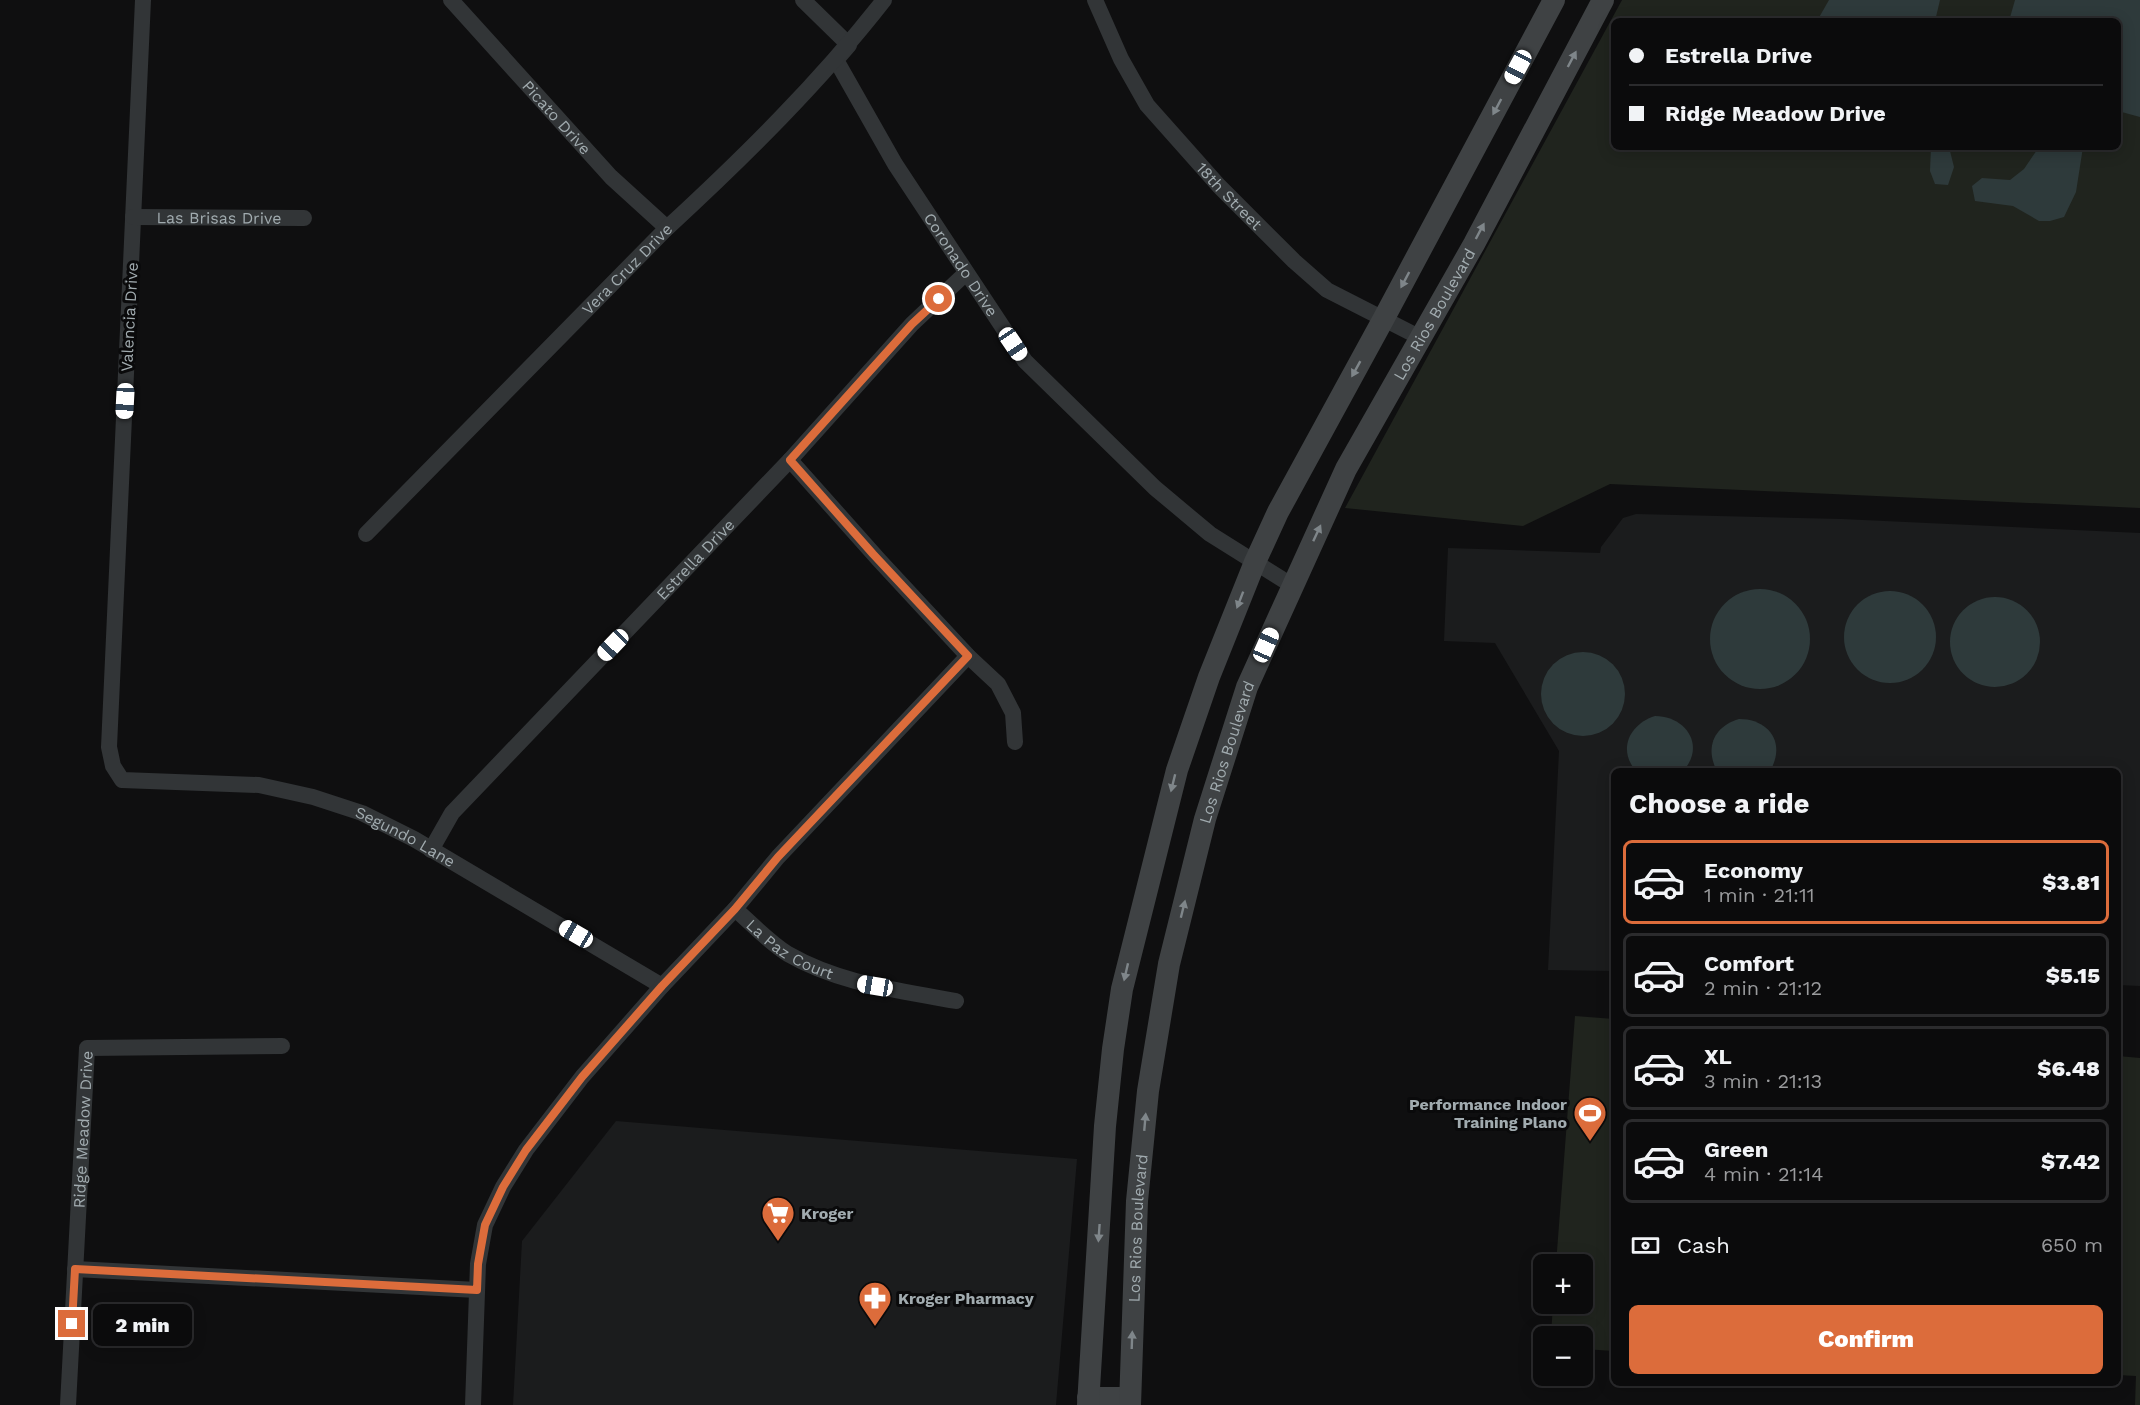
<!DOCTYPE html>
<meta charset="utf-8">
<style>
:root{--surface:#0b0b0c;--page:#141415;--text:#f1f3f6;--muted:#9a9b9d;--line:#2b2b2d;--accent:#dc6c3b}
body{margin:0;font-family:"Work Sans",sans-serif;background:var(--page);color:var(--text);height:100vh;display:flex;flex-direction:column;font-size:22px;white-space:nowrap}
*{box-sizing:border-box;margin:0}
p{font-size:20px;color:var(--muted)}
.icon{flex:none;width:33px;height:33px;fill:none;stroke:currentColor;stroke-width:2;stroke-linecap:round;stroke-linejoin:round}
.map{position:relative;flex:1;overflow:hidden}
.details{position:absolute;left:1611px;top:768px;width:510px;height:618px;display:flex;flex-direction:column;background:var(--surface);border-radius:9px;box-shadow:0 3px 15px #0003,0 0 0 2px var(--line)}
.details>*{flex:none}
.guide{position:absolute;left:1611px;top:18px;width:510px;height:132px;border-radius:9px;box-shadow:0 3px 15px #0003,0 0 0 2px var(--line);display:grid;align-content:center;height:132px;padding:0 18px;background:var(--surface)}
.controls{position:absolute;left:1533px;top:1254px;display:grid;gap:12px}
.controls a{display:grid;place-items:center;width:60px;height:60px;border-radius:9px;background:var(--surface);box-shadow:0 3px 15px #0003,0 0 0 2px var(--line);font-size:30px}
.end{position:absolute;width:27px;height:27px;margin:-14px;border:8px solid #dc6c3b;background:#fff;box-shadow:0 0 0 3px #fff}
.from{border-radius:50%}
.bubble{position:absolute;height:42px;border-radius:9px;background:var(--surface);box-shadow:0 3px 15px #0003,0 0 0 2px var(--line);font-size:20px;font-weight:800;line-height:42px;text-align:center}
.car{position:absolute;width:18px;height:36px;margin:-18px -9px;border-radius:8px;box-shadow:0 0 4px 2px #0007;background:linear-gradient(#fff 24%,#345 0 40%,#fff 0 76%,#345 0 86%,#fff 0)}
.guide b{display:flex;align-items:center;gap:21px;height:57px;font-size:22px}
.guide b+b{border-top:2px solid var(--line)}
.guide i{width:15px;height:15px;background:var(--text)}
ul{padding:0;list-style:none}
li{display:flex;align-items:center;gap:18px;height:84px;margin:0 12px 9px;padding:0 6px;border:3px solid var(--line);border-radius:9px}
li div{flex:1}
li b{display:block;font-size:22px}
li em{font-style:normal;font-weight:800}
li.current{border-color:var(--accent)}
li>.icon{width:54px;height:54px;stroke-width:1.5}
h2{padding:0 18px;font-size:27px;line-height:72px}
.pay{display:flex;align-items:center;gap:15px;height:66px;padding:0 18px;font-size:22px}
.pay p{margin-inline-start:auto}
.primary-button{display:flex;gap:12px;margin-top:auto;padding:12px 18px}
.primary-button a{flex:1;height:69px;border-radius:9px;background:var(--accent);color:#fff;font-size:24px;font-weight:800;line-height:69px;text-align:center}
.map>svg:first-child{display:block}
.built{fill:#1b1c1d}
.green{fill:#20241e;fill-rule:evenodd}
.water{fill:#2e3a3b}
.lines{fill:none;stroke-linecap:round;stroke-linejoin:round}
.street{stroke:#323537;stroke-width:16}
.secondary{stroke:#3f4244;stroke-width:22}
.oneway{fill:#7f868a}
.route{stroke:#dc6c3b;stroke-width:8}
.labels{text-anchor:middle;stroke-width:6;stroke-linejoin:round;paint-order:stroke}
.street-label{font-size:16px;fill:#a1abaf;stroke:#0a0a0b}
.poi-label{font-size:16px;font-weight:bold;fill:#a1abaf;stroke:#0a0a0b;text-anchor:start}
</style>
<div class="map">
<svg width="2140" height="1405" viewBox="0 0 2140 1405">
<rect width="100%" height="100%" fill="#0f0f10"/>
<g class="built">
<path d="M1636,514l206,5 298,14v453l-22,-1v-214h-504v200l-66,-1 11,-219 -64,-108 -51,-2 4,-93 152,5 1,-6 22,-29z"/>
<path d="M616,1121l461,38 -21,246h-543l9,-164z"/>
</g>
<g class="green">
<path d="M1622,0h518v508l-530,-24 -87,42 -178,-18zM1614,21h504v126h-504z"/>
<path d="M1575,1016l39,3v332l-31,-2 -1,-13h-31l2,-32h29v-40h-26z"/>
<path d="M2118,1056l22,2v347h-5l1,-29 -18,-1z"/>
</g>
<g class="water">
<path d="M1829,0h111l-5,21h-118z"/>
<path d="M2015,0h125v117l-22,-6v-90h-109z"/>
<path d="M1931,147h18l5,20 -6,18 -13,-1 -5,-13z"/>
<path d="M2039,147h44l-7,45 -12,25 -14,4h-11l-26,-15 -38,-5 -3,-15 10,-8 28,2 14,-11z"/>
<circle cx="1760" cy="639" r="50"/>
<circle cx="1890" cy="637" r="46"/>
<circle cx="1995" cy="642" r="45"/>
<circle cx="1583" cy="694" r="42"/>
<path d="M1655,716c31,0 51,30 28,55h-47c-19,-22 -6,-47 19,-55z"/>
<path d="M1739,719c31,0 47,25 31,52h-52l-2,-2c-11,-23 -1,-43 23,-50z"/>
</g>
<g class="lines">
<g class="street">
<path id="s1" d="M143,0l-34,747 4,19 9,14 137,5 54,12 49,16 52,26 248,147"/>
<path id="s2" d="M451,0l160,177 56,51"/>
<path id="s3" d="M803,0l46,45 -13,15 59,104 130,197 130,127 55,46 83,52"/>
<path id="s4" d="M1095,0l26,59 26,46 72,81 75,75 33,29 94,48"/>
<path id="s5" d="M133,217l171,1"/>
<path d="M790,460l89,100 89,96 30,28 15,29 2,29"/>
<path id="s6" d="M366,534l301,-306c77,-71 153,-146 217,-228"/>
<path id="s7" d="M431,850l21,-37 338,-353 122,-136 54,-51"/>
<path id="s8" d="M735,909c17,15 34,33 53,45 52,30 111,36 168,47"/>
<path d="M75,1269l402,21"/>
<path id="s9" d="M68,1405l19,-357 195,-2"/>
<path d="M473,1405l5,-141 7,-39 18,-38 23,-37 56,-73 80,-91 73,-77 43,-52 190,-201"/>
</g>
<g class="secondary">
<path d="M1088,1398h42"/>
<path d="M1088,1405l17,-279 8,-77 9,-60 55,-219 32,-93 46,-115 23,-50 106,-194 170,-318"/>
<path id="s10" d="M1130,1405l7,-204 11,-110 21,-127 36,-145 42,-132 99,-218 128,-225 129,-244"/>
</g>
</g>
<defs><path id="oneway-solid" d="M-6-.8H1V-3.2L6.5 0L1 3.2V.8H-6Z" transform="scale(1.5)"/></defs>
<g class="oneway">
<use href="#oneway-solid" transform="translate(1572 59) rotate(-62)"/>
<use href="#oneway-solid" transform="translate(1497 107) rotate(118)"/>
<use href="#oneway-solid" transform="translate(1480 231) rotate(-62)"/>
<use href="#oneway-solid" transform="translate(1405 280) rotate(118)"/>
<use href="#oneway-solid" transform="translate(1356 369) rotate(119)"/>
<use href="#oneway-solid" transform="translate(1317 533) rotate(-65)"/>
<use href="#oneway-solid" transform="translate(1240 600) rotate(111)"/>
<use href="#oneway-solid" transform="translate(1173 783) rotate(104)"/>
<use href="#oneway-solid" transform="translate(1183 909) rotate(-76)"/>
<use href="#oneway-solid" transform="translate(1126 972) rotate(103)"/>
<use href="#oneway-solid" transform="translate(1145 1122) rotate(-85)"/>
<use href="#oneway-solid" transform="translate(1099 1233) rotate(94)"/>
<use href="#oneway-solid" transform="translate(1132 1340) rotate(-88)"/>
</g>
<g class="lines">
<path class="route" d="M72,1324l3,-55 402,21 1,-26 7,-39 18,-38 23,-37 56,-73 80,-91 73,-77 43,-52 190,-201 -95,-102 -83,-94 122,-136 27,-25"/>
</g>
<defs>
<symbol id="stadium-pin" viewBox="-11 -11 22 30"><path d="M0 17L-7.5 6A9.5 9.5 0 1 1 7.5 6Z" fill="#dc6c3b" stroke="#0a0a0b"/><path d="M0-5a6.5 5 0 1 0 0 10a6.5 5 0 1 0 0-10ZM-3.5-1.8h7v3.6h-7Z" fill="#fff"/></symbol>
<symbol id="supermarket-pin" viewBox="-11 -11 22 30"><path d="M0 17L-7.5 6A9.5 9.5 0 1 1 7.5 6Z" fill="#dc6c3b" stroke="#0a0a0b"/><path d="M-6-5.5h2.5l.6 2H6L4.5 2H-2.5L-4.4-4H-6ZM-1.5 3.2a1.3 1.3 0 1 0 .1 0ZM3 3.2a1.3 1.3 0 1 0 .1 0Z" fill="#fff"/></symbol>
<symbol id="pharmacy-pin" viewBox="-11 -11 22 30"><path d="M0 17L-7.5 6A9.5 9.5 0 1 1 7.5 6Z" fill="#dc6c3b" stroke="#0a0a0b"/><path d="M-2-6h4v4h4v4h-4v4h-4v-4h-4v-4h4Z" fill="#fff"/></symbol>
</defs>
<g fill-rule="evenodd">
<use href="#stadium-pin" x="1571" y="1094" width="38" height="52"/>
<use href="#supermarket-pin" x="759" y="1194" width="38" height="52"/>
<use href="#pharmacy-pin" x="856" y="1279" width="38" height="52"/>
</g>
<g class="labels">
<g class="street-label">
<text dy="6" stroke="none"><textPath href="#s2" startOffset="158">Picato Drive</textPath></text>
<text dy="6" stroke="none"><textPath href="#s4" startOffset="240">18th Street</textPath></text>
<text dy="6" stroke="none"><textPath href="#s5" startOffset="86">Las Brisas Drive</textPath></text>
<text dy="6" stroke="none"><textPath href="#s3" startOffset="324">Coronado Drive</textPath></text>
<text dy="6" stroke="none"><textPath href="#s6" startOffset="372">Vera Cruz Drive</textPath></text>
<text dy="6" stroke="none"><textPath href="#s10" startOffset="1149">Los Rios Boulevard</textPath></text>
<text transform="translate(129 317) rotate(-87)" y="6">Valencia Drive</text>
<text dy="6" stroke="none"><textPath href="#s7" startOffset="394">Estrella Drive</textPath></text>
<text dy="6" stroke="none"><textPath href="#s10" startOffset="663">Los Rios Boulevard</textPath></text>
<text dy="6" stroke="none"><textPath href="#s1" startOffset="1077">Segundo Lane</textPath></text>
<text dy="6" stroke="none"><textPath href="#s8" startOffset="69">La Paz Court</textPath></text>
<text dy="6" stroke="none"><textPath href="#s9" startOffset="276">Ridge Meadow Drive</textPath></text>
<text dy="6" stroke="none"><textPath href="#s10" startOffset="177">Los Rios Boulevard</textPath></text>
</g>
<g class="poi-label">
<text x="1567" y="1110" text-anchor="end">Performance Indoor<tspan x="1567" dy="18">Training Plano</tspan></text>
<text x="801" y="1219">Kroger</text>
<text x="898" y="1304">Kroger Pharmacy</text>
</g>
</g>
</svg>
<div class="controls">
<a>+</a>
<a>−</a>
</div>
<i class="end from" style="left:939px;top:299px"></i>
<i class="end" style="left:72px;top:1324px"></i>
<div class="bubble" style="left:93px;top:1304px;width:99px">2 min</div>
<i class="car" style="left:1518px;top:67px;rotate:208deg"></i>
<i class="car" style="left:1013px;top:344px;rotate:146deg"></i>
<i class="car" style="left:125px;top:401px;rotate:183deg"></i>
<i class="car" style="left:613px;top:645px;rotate:224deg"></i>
<i class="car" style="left:1266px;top:645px;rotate:24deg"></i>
<i class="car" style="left:576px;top:934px;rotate:300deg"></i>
<i class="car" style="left:875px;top:986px;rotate:280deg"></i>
<div class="guide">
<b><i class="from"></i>Estrella Drive</b>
<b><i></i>Ridge Meadow Drive</b>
</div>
<section class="details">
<h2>Choose a ride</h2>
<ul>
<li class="current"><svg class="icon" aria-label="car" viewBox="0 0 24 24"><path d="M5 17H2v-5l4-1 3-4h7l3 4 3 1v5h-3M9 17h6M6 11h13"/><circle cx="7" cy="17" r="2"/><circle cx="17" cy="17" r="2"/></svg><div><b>Economy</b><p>1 min · 21:11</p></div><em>$3.81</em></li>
<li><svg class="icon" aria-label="car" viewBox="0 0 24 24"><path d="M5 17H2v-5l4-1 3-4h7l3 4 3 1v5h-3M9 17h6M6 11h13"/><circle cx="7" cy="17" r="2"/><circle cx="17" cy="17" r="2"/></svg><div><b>Comfort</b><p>2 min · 21:12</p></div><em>$5.15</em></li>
<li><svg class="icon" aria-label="car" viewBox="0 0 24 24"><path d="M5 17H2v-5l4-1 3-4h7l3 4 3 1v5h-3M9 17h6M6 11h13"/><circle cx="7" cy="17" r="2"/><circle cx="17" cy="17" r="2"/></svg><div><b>XL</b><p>3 min · 21:13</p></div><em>$6.48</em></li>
<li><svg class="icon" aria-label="car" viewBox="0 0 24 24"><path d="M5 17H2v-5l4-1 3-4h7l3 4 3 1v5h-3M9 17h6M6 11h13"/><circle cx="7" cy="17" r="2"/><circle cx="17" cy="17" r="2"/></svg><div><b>Green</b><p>4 min · 21:14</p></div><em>$7.42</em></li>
</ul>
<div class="pay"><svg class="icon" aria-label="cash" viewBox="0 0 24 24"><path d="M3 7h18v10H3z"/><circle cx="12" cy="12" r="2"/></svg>Cash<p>650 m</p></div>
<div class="primary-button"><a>Confirm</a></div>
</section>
</div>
